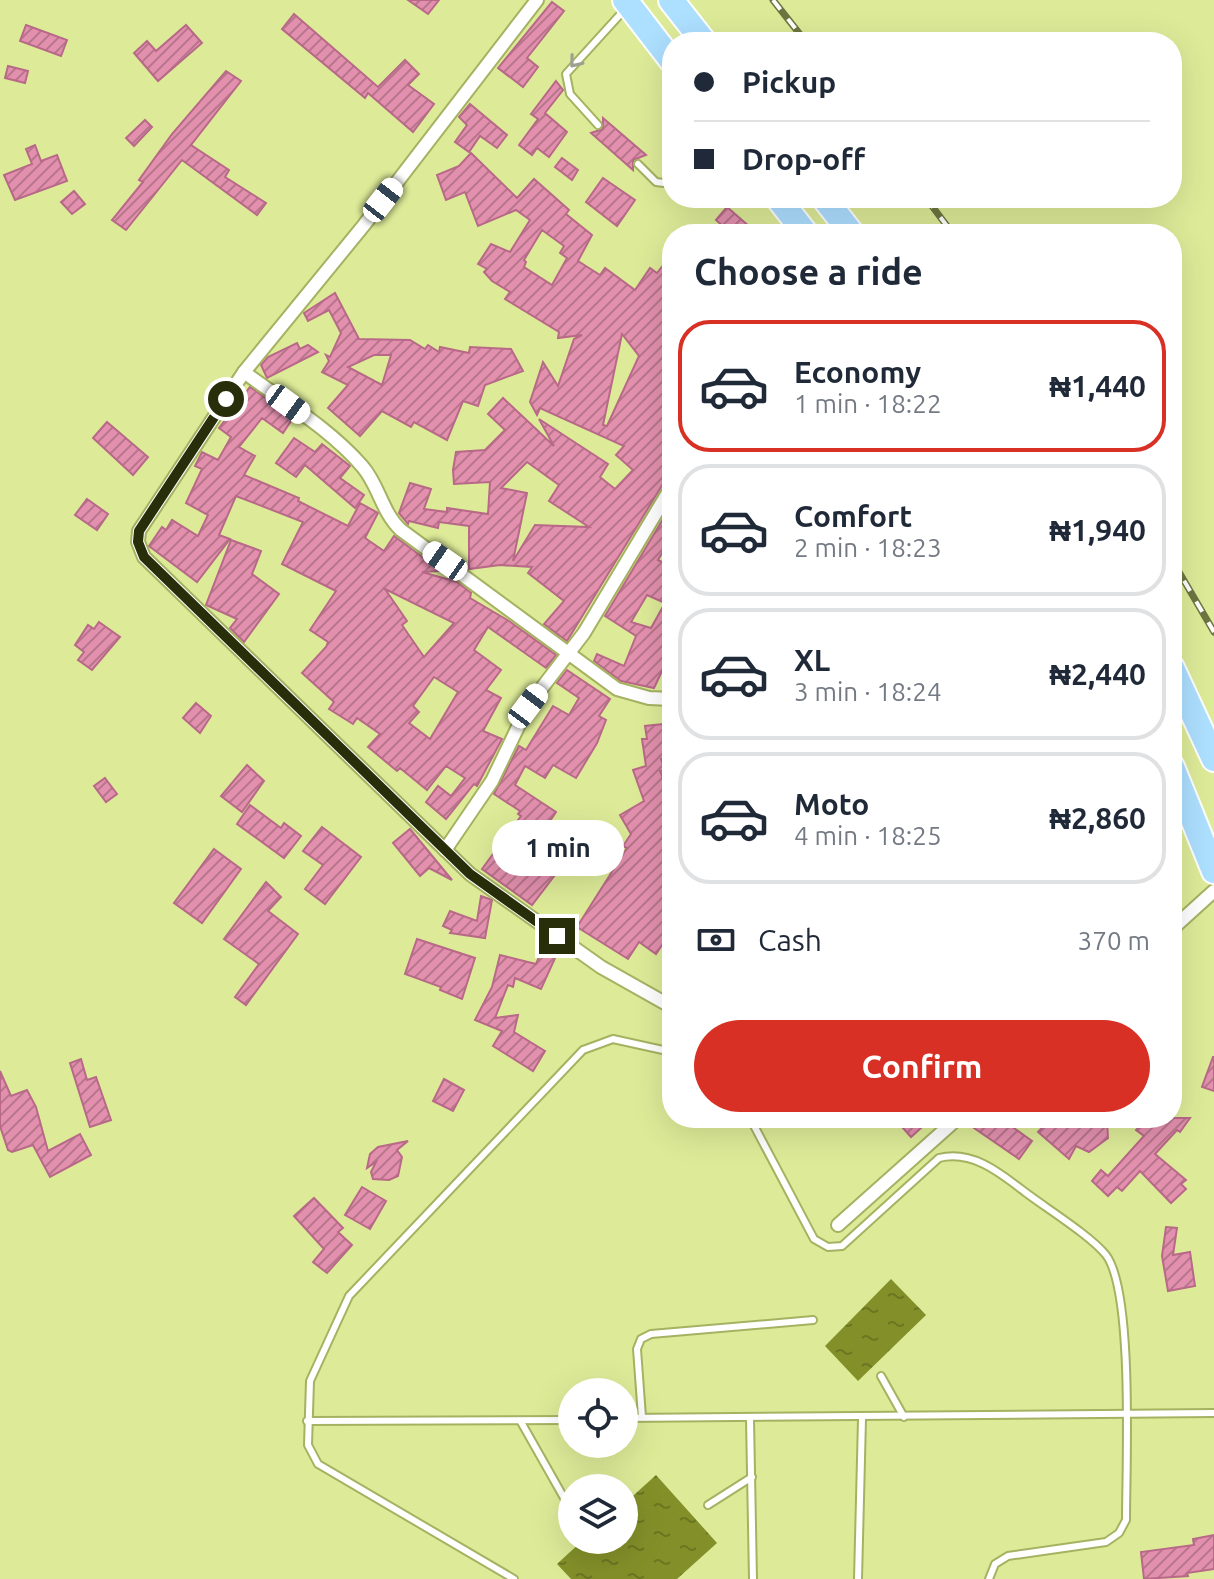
<!DOCTYPE html>
<meta charset="utf-8">
<style>
:root{--surface:#fff;--page:#f6f6f7;--text:#1f2937;--muted:#747a83;--line:#e0e1e3;--accent:#d93025}
body{margin:0;font-family:Ubuntu,sans-serif;background:var(--page);color:var(--text);height:100vh;display:flex;flex-direction:column;font-size:30px;white-space:nowrap}
*{box-sizing:border-box;margin:0}
p{font-size:26px;color:var(--muted)}
.icon{flex:none;width:44px;height:44px;fill:none;stroke:currentColor;stroke-width:2;stroke-linecap:round;stroke-linejoin:round}
.map{position:relative;flex:1;overflow:hidden}
.drawer{position:absolute;left:662px;top:224px;width:520px;height:904px;display:flex;flex-direction:column;background:var(--surface);border-radius:32px;box-shadow:0 8px 32px #0002}
.drawer>*{flex:none}
.top-card{position:absolute;left:662px;top:32px;width:520px;height:176px;border-radius:32px;box-shadow:0 8px 32px #0002;display:grid;align-content:center;height:176px;padding:0 32px;background:var(--surface)}
.controls{position:absolute;left:558px;top:1378px;display:grid;gap:16px}
.controls a{display:grid;place-items:center;width:80px;height:80px;border-radius:50%;background:var(--surface);box-shadow:0 8px 32px #0002;font-size:40px}
.end{position:absolute;width:36px;height:36px;margin:-18px;border:10px solid #282d0a;background:#fff;box-shadow:0 0 0 4px #fff}
.from{border-radius:50%}
.bubble{position:absolute;height:56px;border-radius:28px;background:var(--surface);box-shadow:0 8px 32px #0002;font-size:26px;font-weight:600;line-height:56px;text-align:center}
.car{position:absolute;width:24px;height:48px;margin:-24px -12px;border-radius:10px;box-shadow:0 0 6px 2px #0007;background:linear-gradient(#fff 24%,#345 0 40%,#fff 0 76%,#345 0 86%,#fff 0)}
.top-card b{display:flex;align-items:center;gap:28px;height:76px;font-size:30px}
.top-card b+b{border-top:2px solid var(--line)}
.top-card i{width:20px;height:20px;background:var(--text)}
ul{padding:0;list-style:none}
li{display:flex;align-items:center;gap:24px;height:132px;margin:0 16px 12px;padding:0 16px;border:4px solid var(--line);border-radius:32px}
li div{flex:1}
li b{display:block;font-size:30px}
li em{font-style:normal;font-weight:600}
li.current{border-color:var(--accent)}
li>.icon{width:72px;height:72px;stroke-width:1.5}
h2{padding:0 32px;font-size:36px;line-height:96px}
.pay{display:flex;align-items:center;gap:20px;height:88px;padding:0 32px;font-size:30px}
.pay p{margin-inline-start:auto}
.action{display:flex;gap:16px;margin-top:auto;padding:16px 32px}
.action a{flex:1;height:92px;border-radius:48px;background:var(--accent);color:#fff;font-size:32px;font-weight:600;line-height:92px;text-align:center}
.map>svg:first-child{display:block}
.water{fill:url(#water-ripples)}
.building{fill:url(#building-hatch);stroke:#b86987;stroke-width:2;fill-rule:evenodd}
.lines{fill:none;stroke-linecap:round;stroke-linejoin:round}
.lane-casing{stroke:#a5b261;stroke-width:10}
.street-casing{stroke:#a5b261;stroke-width:16}
.highway-casing{stroke:#fff;stroke-width:28}
.lane{stroke:#fff;stroke-width:6}
.street{stroke:#fff;stroke-width:12}
.highway{stroke:#addfff;stroke-width:24}
.rail-casing{stroke:#6d7640;stroke-width:7}
.rail{stroke:#fff;stroke-width:4;stroke-dasharray:12;stroke-linecap:butt}
.oneway{stroke:#9ea091}
.route{stroke:#282d0a;stroke-width:10}
</style>
<div class="map">
<svg width="1214" height="1579" viewBox="0 0 1214 1579">
<defs>
<pattern id="water-ripples" width="26" height="14" patternUnits="userSpaceOnUse" patternTransform="scale(2)"><rect width="26" height="14" fill="#839029"/><path d="M2 4q2-2 4 0t4 0M15 11q2-2 4 0t4 0" fill="none" stroke="#6b7621"/></pattern>
<pattern id="building-hatch" width="6" height="6" patternUnits="userSpaceOnUse" patternTransform="scale(2)"><rect width="6" height="6" fill="#e390ae"/><path d="M-1 1l2-2M0 6l6-6M5 7l2-2" fill="none" stroke="#b8768c"/></pattern>
</defs>
<rect width="100%" height="100%" fill="#ddeb98"/>
<g class="water">
<path d="M891,1279l35,36 -68,66 -33,-35z"/>
<path d="M656,1475l61,68 -40,36h-106l-14,-15 26,-24h41v-36z"/>
</g>
<g class="building">
<path d="M408,0h31l-11,14z"/>
<path d="M552,2l12,9 -37,47 11,9 -15,20 -25,-19z"/>
<path d="M294,14l84,73 27,-27 14,14 -11,11 26,19 -21,28 -45,-39 -3,5 -83,-69z"/>
<path d="M26,25l41,15 -6,16 -41,-15z"/>
<path d="M186,25l16,18 -44,38 -24,-28 13,-12 9,10z"/>
<path d="M8,66l20,5 -3,12 -20,-5z"/>
<path d="M226,71l15,10 -50,64 38,25 -4,7 41,26 -9,12 -75,-55 -56,70 -14,-10 31,-38 -4,-2 33,-46z"/>
<path d="M556,81l7,9 -18,23 22,19 -18,25 -12,-9 -5,7 -13,-10 19,-26 -7,-5z"/>
<path d="M470,104l37,31 -10,13 -17,-12 -11,16 -14,-10 12,-17 -8,-8z"/>
<path d="M603,118l43,37 -13,5v10l-42,-37 12,-4z"/>
<path d="M145,120l7,7 -18,19 -8,-8z"/>
<path d="M35,145l6,16 16,-6 10,26 -52,19 -11,-25 28,-11 -6,-15z"/>
<path d="M471,153l46,45 17,-19 35,31 -3,4 26,21 -14,26 22,14 5,-7 30,22 15,-22 7,5 15,-19v215l-105,172 -23,-17 20,-23 -36,-28 4,-6 -32,-2 -31,4v-43l-30,-4 -1,6 -29,-7 -1,3 -9,-11 11,-30 21,6 -7,20 23,3v-4l41,6 2,-32 -36,2 -1,-14 3,-18 29,-2 20,-20 -17,-16 15,-16 51,48 -15,-27 69,45 -8,13 15,12 18,-19 -17,-15 8,-9 -84,-38 -3,7 -7,-13 13,-40 15,24 16,-47 8,-4 -24,3 1,-6 -54,-33 5,-7 -18,-11 -8,-9 3,-3 -9,-5 13,-20 19,8 20,-32 -14,-10 -38,16 -13,-34 -19,8 -9,-25 22,-9zM542,230l22,16 -4,7 7,5 -15,27 -28,-18 2,-5 -2,-2zM622,334l17,22 -32,70 -4,-1zM527,462l32,23 -10,16 40,26 -54,-2 -22,36 14,-68 -26,-5z"/>
<path d="M562,158l16,12 -6,10 -17,-13z"/>
<path d="M603,178l32,22 -18,26 -31,-24z"/>
<path d="M74,191l11,13 -13,10 -11,-12z"/>
<path d="M727,207l31,27h-39l7,-5 -10,-9z"/>
<path d="M335,293l24,46 51,1 15,9 3,-4 11,7 1,-5 29,6 1,-6 41,2 12,22 -38,14 -7,21 -15,-5 -16,39 -33,-18 -3,5 -29,-16 -22,25 -32,-28 20,-23 -26,-13 7,-11 -3,-6 4,2 11,-24 -12,-23 -21,11 -4,-8zM374,355h17l-9,30 -34,-18z"/>
<path d="M297,343l3,6 8,-4 10,7 -51,26 -6,-13 7,-8z"/>
<path d="M250,387l43,31 -10,15 -21,-15 -23,29 16,9 -11,19 55,23 -1,3 50,25 12,-23 18,10 -13,25 19,13 10,-15 47,35 -19,1 35,10 14,11 -1,5 39,23 47,34 -10,13 -58,-41 -14,23 27,20 -15,20 15,8 -18,33 19,8 -25,47 -3,-2 -28,35 -20,-17 12,-16 13,10 14,-18 -19,-12 -19,24 -27,-22 -3,3 -29,-24 12,-13 -23,-16 -4,6 -24,-15 5,-7 -32,-29 24,-26 2,-5 -18,-12 26,-39 -54,-27 21,-42 -67,-26 -17,39 11,4 -33,43 -48,-36 13,-19 4,3 6,-10 26,16 10,-21 -22,-12 16,-34 -7,-3 7,-14 16,8 13,-23 -12,-9zM385,589l69,34 -30,34 -22,-32 5,-4zM434,677l24,15 -28,47 -21,-16 10,-11 -6,-6z"/>
<path d="M107,422l41,35 -15,18 -40,-37z"/>
<path d="M294,438l21,14 7,-8 28,22 -10,12 24,17 -9,13 -50,-43 -9,12 -20,-14z"/>
<path d="M87,499l21,15 -11,16 -22,-15z"/>
<path d="M672,504v33l-14,23 14,7v83l-18,38 -33,-7 -27,-20 3,-7 27,12 12,-30 -31,-20zM647,595l18,8 -14,25 -20,-6z"/>
<path d="M231,540l30,11 -9,23 27,20 -35,48 -14,-14 7,-9 -31,-14z"/>
<path d="M99,622l21,15 -28,33 -14,-10 6,-8 -9,-7 13,-20 6,4z"/>
<path d="M567,670l43,29 -11,17 7,4 -9,23 -21,35 -23,-13 -8,13 -20,-12 -10,19 41,27 -28,42 27,21 -23,30 -50,-36 39,-53 -3,-2 2,-3 -26,-17 25,-48 7,4 27,-44 16,9 10,-17 -22,-15z"/>
<path d="M196,703l15,13 -11,17 -17,-15z"/>
<path d="M672,723l-1,34 -10,2 4,11 -5,1 12,28v131l-16,24 -17,-12 -11,17 -51,-32 50,-79 -4,-2 8,-12 -11,-19 24,-14 -11,-31 13,-4 -4,-27h5l-2,-13z"/>
<path d="M247,765l17,16 -22,31 -21,-16z"/>
<path d="M105,778l12,16 -11,8 -12,-16z"/>
<path d="M250,805l31,23 3,-5 17,13 -17,22 -47,-34z"/>
<path d="M322,827l39,30 -36,47 -20,-15 18,-24 -20,-14z"/>
<path d="M410,829l42,51 -23,-12 -9,8 -27,-33z"/>
<path d="M214,849l27,20 -39,54 -28,-20z"/>
<path d="M266,882l15,15 -13,14 30,23 -52,71 -11,-8 24,-33 -35,-25z"/>
<path d="M481,896l11,4 -7,38 -35,-5 2,-3 -9,-4 7,-15 27,10z"/>
<path d="M417,939l58,19 -13,41 -22,-9 1,-3 -36,-13z"/>
<path d="M542,950l14,6 -15,33 -26,-11 -2,9 -5,-2 -13,33 23,-3 -4,17 31,19 -12,20 -40,-25 9,-15 -27,-11 17,-33 8,-32 36,9z"/>
<path d="M1213,1057h1v34l-12,-4z"/>
<path d="M81,1059l6,21 9,-3 15,43 -21,7 -20,-64z"/>
<path d="M0,1071l11,25 16,-6 9,17 12,44 32,-17 11,21 -41,22 -17,-32 -21,7 -4,-2 -8,-24z"/>
<path d="M444,1079l20,11 -11,21 -20,-10z"/>
<path d="M894,1118h38l-21,19z"/>
<path d="M981,1118h19l32,23 -13,18 -45,-31z"/>
<path d="M1051,1118h51l5,3 1,17 -19,14 -13,-6 -7,13 -31,-27z"/>
<path d="M1147,1118h43l-10,14 -3,-2 -22,24 31,26 -5,4 5,5 -15,14 -31,-32 -18,20 -5,-4 -9,9 -16,-15 9,-11 7,6 36,-40 -8,-6z"/>
<path d="M408,1141l-11,9 5,7 -4,19 -9,4 -16,-1 -2,-7 5,-10 -9,6 3,-14 8,-7z"/>
<path d="M362,1187l24,14 -16,28 -25,-14z"/>
<path d="M314,1198l29,30 -5,4 14,13 -25,28 -14,-11 11,-13 -30,-33z"/>
<path d="M1166,1227l11,1 -4,27 17,-3 5,34 -27,5 -6,-35z"/>
<path d="M1214,1535v34l-27,4 1,3 -44,3 -3,-27 53,-7 -1,-6z"/>
</g>
<g class="lines">
<defs>
<g id="lane">
<path d="M598,125l-28,-31 -4,-20 60,-66"/>
<path d="M638,164l18,18 16,2"/>
<path d="M750,1118l64,121 14,8 14,-1 97,-88c33,-8 60,14 86,34 21,16 66,44 81,63 28,37 20,212 20,265l-7,13 -13,9 -98,14 -13,8 -6,15"/>
<path d="M881,1376l23,41"/>
<path d="M642,1417l-5,-68 4,-10 10,-5 162,-14"/>
<path d="M624,1418l590,-5"/>
<path d="M750,1419l3,160"/>
<path d="M307,1421l265,-1"/>
<path d="M521,1422l51,90"/>
<path d="M708,1505l44,-28"/>
<path d="M514,1579l-196,-115 -10,-19 2,-64 39,-85 234,-246 30,-11 59,13"/>
<path d="M858,1579l4,-160"/>
</g>
<g id="street">
<path d="M537,0l-173,225 -120,147 -105,159 -1,11 6,15 326,317 131,93 71,40"/>
<path d="M244,372c40,30 85,56 118,94 17,19 20,47 39,64l216,159 32,9 23,1"/>
<path d="M445,850l47,-69 36,-75 56,-73 88,-147"/>
<path d="M1172,929l42,-38"/>
<path d="M838,1225l120,-107"/>
</g>
<g id="highway">
<path d="M625,0l47,61"/>
<path d="M671,0l33,42"/>
<path d="M778,198l28,36"/>
<path d="M824,198l28,36"/>
<path d="M1172,668l42,91"/>
<path d="M1172,767l42,104"/>
</g>
</defs>
<use href="#lane" class="lane-casing"/>
<use href="#street" class="street-casing"/>
<use href="#highway" class="highway-casing"/>
<use href="#lane" class="lane"/>
<use href="#street" class="street"/>
<use href="#highway" class="highway"/>
<defs>
<g id="rail">
<path d="M773,0l33,42"/>
<path d="M926,198l27,36"/>
<path d="M1172,560l42,72"/>
</g>
</defs>
<use href="#rail" class="rail-casing"/>
<use href="#rail" class="rail"/>
</g>
<defs><path id="oneway-chevron" d="M-2-3.5L2.5 0L-2 3.5" fill="none" stroke-width="1.6" stroke-linecap="round" stroke-linejoin="round" transform="scale(2)"/></defs>
<use class="oneway" href="#oneway-chevron" transform="translate(575 62) rotate(129)"/>
<g class="lines">
<path class="route" d="M226,399l-87,132 -1,11 6,15 326,317 87,62"/>
</g>
</svg>
<div class="controls">
<a><svg class="icon" aria-label="locate" viewBox="0 0 24 24"><circle cx="12" cy="12" r="6"/><path d="M12 2v4M12 18v4M2 12h4M18 12h4"/></svg></a>
<a><svg class="icon" aria-label="layers" viewBox="0 0 24 24"><path d="M12 4l9 5-9 5-9-5zM3 14l9 5 9-5"/></svg></a>
</div>
<i class="end from" style="left:226px;top:399px"></i>
<i class="end" style="left:557px;top:936px"></i>
<div class="bubble" style="left:492px;top:820px;width:132px">1 min</div>
<i class="car" style="left:383px;top:200px;rotate:38deg"></i>
<i class="car" style="left:288px;top:404px;rotate:126deg"></i>
<i class="car" style="left:445px;top:561px;rotate:305deg"></i>
<i class="car" style="left:528px;top:706px;rotate:37deg"></i>
<div class="top-card">
<b><i class="from"></i>Pickup</b>
<b><i></i>Drop-off</b>
</div>
<section class="drawer">
<h2>Choose a ride</h2>
<ul>
<li class="current"><svg class="icon" aria-label="car" viewBox="0 0 24 24"><path d="M5 17H2v-5l4-1 3-4h7l3 4 3 1v5h-3M9 17h6M6 11h13"/><circle cx="7" cy="17" r="2"/><circle cx="17" cy="17" r="2"/></svg><div><b>Economy</b><p>1 min · 18:22</p></div><em>₦1,440</em></li>
<li><svg class="icon" aria-label="car" viewBox="0 0 24 24"><path d="M5 17H2v-5l4-1 3-4h7l3 4 3 1v5h-3M9 17h6M6 11h13"/><circle cx="7" cy="17" r="2"/><circle cx="17" cy="17" r="2"/></svg><div><b>Comfort</b><p>2 min · 18:23</p></div><em>₦1,940</em></li>
<li><svg class="icon" aria-label="car" viewBox="0 0 24 24"><path d="M5 17H2v-5l4-1 3-4h7l3 4 3 1v5h-3M9 17h6M6 11h13"/><circle cx="7" cy="17" r="2"/><circle cx="17" cy="17" r="2"/></svg><div><b>XL</b><p>3 min · 18:24</p></div><em>₦2,440</em></li>
<li><svg class="icon" aria-label="car" viewBox="0 0 24 24"><path d="M5 17H2v-5l4-1 3-4h7l3 4 3 1v5h-3M9 17h6M6 11h13"/><circle cx="7" cy="17" r="2"/><circle cx="17" cy="17" r="2"/></svg><div><b>Moto</b><p>4 min · 18:25</p></div><em>₦2,860</em></li>
</ul>
<div class="pay"><svg class="icon" aria-label="cash" viewBox="0 0 24 24"><path d="M3 7h18v10H3z"/><circle cx="12" cy="12" r="2"/></svg>Cash<p>370 m</p></div>
<div class="action"><a>Confirm</a></div>
</section>
</div>
